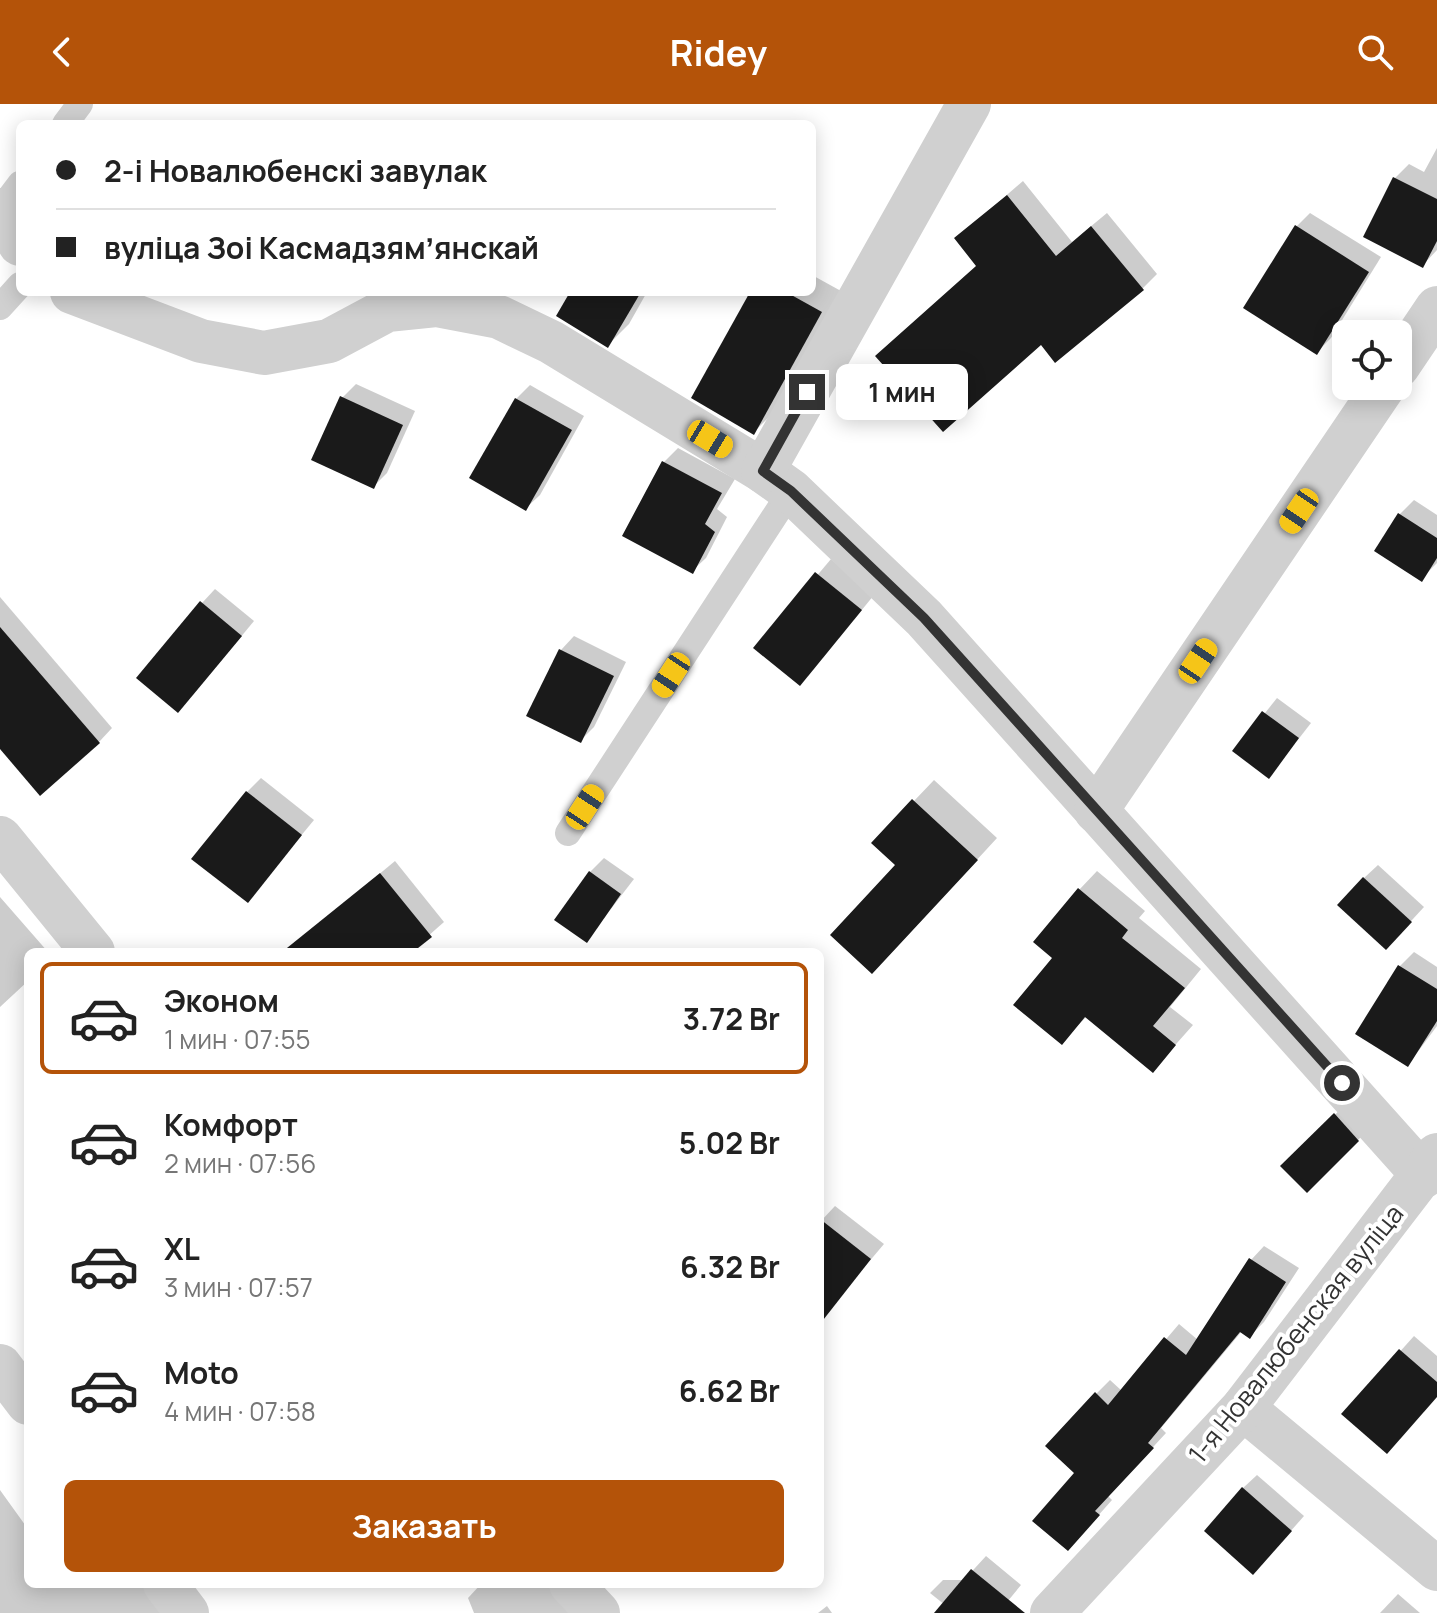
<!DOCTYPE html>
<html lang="ru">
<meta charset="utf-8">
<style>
:root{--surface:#fff;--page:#f2f2f2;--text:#222;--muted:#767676;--line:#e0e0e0;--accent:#b45309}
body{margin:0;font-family:Manrope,sans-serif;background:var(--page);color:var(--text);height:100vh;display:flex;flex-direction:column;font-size:30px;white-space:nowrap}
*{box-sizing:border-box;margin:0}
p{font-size:26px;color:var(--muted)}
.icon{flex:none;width:44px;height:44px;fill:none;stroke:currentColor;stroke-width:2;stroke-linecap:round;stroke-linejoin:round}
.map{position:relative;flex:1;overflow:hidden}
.side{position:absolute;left:24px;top:844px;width:800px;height:640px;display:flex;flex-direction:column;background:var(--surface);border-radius:12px;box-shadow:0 4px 20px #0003}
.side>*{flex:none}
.banner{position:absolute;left:16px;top:16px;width:800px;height:176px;border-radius:12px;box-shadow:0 4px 20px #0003;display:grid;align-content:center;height:176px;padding:0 40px;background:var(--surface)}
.controls{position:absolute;left:1332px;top:216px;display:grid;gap:16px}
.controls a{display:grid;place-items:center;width:80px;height:80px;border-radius:12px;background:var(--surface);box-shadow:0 4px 20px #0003;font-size:40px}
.end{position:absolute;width:36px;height:36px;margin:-18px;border:10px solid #333;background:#fff;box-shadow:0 0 0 4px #fff}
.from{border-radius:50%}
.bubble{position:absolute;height:56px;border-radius:12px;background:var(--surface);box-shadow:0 4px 20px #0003;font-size:26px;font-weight:700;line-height:56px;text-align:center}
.car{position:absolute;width:24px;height:48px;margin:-24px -12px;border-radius:10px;box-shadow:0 0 6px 2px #0007;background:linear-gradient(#f5c518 24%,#345 0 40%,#f5c518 0 76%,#345 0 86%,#f5c518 0)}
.banner b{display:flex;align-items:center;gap:28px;height:76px;font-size:30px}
.banner b+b{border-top:2px solid var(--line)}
.banner i{width:20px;height:20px;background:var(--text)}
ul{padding:14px 0 0;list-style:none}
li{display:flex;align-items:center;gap:24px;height:112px;margin:0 16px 12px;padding:0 24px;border:4px solid transparent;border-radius:12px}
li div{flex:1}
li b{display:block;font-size:30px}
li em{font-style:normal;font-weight:700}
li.on{border-color:var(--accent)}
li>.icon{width:72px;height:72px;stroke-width:1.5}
.button{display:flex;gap:16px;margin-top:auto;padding:16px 40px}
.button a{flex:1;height:92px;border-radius:12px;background:var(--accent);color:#fff;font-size:32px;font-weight:700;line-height:92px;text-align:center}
header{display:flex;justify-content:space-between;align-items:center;height:104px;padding:0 40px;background:var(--accent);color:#fff;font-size:36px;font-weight:700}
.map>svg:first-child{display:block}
.shadow{fill:#0003}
.building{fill:#1a1a1a}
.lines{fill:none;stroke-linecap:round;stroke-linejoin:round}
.lane{stroke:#d0d0d0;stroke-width:26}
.street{stroke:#d0d0d0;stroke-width:44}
.route{stroke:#333;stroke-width:10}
.labels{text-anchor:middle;stroke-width:8;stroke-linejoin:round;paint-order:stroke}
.street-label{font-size:26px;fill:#333;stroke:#fff}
</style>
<header><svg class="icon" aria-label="back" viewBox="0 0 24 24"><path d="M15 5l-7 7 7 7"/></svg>Ridey<svg class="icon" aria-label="search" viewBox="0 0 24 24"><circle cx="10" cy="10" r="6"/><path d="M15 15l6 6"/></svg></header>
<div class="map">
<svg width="1437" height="1509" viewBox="0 0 1437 1509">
<rect width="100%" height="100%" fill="#fff"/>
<g class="shadow">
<path d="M1437,44v102l-15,16 -57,-30 30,-58 14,-14 15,8z"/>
<path d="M1023,77l49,61 35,-29 50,61 -15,15 -164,-24 -22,-26z"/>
<path d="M1310,109l71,44 -50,81 -14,14 -21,-125z"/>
<path d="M812,171l29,16 -67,121 -21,21 -1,-141h60z"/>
<path d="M572,188h75l-18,32 -21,21z"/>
<path d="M356,280l59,27 -28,62 -13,13 -32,-88z"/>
<path d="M530,281l54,31 -44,79 -14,13 -10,-109z"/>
<path d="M678,344l57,31 -18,30 10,8 -21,41 -14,13 -28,-109z"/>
<path d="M1414,396l23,15v48l-16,16 -44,-29 23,-36z"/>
<path d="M831,455l43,36 -61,75 -57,-22z"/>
<path d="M215,485l39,32 -62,75 10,-93z"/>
<path d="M0,493l112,131 -13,14 -99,4z"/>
<path d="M574,532l52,26 -32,65 -14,14 -19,-91z"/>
<path d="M1277,594l34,25 -42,54 -34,-26z"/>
<path d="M261,674l53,42 -67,81v-109z"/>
<path d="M934,676l63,58 -104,113 5,-87 -24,-21z"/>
<path d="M604,754l30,21 -47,61 3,-68z"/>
<path d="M395,757l49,61 -34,30h-90l-14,-17z"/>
<path d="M1378,761l46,42 -24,26 -36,-55z"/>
<path d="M1097,767l48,40 -6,7 62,51 -31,38 23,18 -40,45 -66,-54 -25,26 -7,-84 24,-68z"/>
<path d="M0,793l48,55h-20v29l-28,26z"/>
<path d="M1414,848l23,15v59l-29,39 -51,-32 43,-67z"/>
<path d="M1349,997l23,25 -65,65 -24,-25z"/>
<path d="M835,1102l49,38 -49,58 -15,-12v-68z"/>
<path d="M1264,1142l35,22 -35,54 -14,14 -8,-5 -81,97 5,5 -58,63 4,4 -31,35 -4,-62 19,-79 14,-14 12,11 57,-67 19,16 53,-80z"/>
<path d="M1414,1232l23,20v40l-93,18z"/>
<path d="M1257,1371l47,41 -37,42 -24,-70z"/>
<path d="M0,1386l28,39v55h113l14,18 27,11h-182z"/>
<path d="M986,1452l35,29 -23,28h-43l-25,-20 13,-13h21z"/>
<path d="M481,1480h75l24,29h-106l-6,-15z"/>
<path d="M1398,1490l22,19h-40z"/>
<path d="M827,1502l5,7h-14z"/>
</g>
<g class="building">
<path d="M1393,73l44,22v42l-14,27 -60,-31z"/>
<path d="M1007,91l49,61 35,-30 53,64 -89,73 -14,-18 -98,87 -68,-76 101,-90 -22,-28z"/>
<path d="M1295,121l74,47 -52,83 -74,-47z"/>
<path d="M570,188h71l-33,56 -52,-32z"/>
<path d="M750,188h36l36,20 -68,123 -63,-37z"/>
<path d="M340,292l63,29 -29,64 -63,-29z"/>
<path d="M515,294l57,32 -46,81 -57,-33z"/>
<path d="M662,357l60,32 -17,31 10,8 -22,42 -71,-38z"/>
<path d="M1398,409l39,25v20l-15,24 -48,-31z"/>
<path d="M815,468l47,38 -62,76 -47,-38z"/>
<path d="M200,497l42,35 -64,77 -42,-35z"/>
<path d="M0,523l100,116 -60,53 -40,-47z"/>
<path d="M559,545l55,27 -33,67 -55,-27z"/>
<path d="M1262,607l37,27 -30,41 -37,-28z"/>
<path d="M246,687l56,44 -54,68 -57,-44z"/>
<path d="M912,695l66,61 -106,114 -42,-39 65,-70 -24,-22z"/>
<path d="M589,767l32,23 -34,49 -33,-23z"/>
<path d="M380,769l52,64 -19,15h-131z"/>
<path d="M1363,773l49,45 -26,28 -49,-45z"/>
<path d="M1078,784l50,42 -6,8 63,50 -32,38 23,19 -23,28 -68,-56 -23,28 -49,-40 39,-47 -19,-16z"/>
<path d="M1398,861l39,24v32l-29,46 -53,-33z"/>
<path d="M1334,1009l25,28 -52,52 -27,-27z"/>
<path d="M820,1115l51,40 -51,65z"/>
<path d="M1249,1154l37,24 -36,57 -10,-7 -92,111 6,5 -59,63 5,4 -32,36 -36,-30 42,-48 -29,-27 50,-54 13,13 56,-68 22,18z"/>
<path d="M1399,1245l38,33v15l-50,57 -46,-40z"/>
<path d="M1242,1383l50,44 -39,44 -49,-44z"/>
<path d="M971,1465l54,44h-91z"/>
</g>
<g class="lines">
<g class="lane">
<path d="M65,20l15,-20"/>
<path d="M0,106l20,-26"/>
<path d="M0,203l20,-22"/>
<path d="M568,729l223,-342"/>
</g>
<g class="street">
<path d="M0,106l20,34"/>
<path d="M72,188l129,49 63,12 65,-12 58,-31 49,-5 63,12 52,25 212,129 28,20 133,127 500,558"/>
<path d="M1398,262l39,-58"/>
<path d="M763,367l206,-367"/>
<path d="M1096,707l288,-425"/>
<path d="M0,734l93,114"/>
<path d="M0,1262l28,37"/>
<path d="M1243,1304l194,161"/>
<path d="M165,1480l22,29"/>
<path d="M571,1480l27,29"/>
<path d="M1052,1509l191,-205 194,-253"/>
</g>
</g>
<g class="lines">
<path class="route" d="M807,288l-44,79 28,20 133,127 418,465"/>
</g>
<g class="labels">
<g class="street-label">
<text transform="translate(1296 1230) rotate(-51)" y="9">1-я Новалюбенская вуліца</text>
</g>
</g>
</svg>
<div class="controls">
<a><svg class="icon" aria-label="locate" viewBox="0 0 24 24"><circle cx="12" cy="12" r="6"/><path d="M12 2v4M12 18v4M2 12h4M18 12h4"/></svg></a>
</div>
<i class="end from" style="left:1342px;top:979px"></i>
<i class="end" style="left:807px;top:288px"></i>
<div class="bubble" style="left:836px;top:260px;width:132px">1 мин</div>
<i class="car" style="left:710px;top:335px;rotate:121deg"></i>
<i class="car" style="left:1299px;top:407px;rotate:214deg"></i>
<i class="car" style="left:1198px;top:557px;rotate:34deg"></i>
<i class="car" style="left:671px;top:571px;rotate:213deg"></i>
<i class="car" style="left:585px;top:703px;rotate:33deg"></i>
<div class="banner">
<b><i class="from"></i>2-і Новалюбенскі завулак</b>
<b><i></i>вуліца Зоі Касмадзямʼянскай</b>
</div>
<section class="side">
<ul>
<li class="on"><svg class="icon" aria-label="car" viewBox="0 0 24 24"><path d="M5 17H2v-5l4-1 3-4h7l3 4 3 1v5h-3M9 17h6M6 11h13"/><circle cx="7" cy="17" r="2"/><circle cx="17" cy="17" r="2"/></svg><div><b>Эконом</b><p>1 мин · 07:55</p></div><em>3.72 Br</em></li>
<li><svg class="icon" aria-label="car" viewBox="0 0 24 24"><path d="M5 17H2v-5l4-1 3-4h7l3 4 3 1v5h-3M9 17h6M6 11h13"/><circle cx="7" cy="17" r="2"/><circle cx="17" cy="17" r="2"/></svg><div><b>Комфорт</b><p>2 мин · 07:56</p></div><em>5.02 Br</em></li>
<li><svg class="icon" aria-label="car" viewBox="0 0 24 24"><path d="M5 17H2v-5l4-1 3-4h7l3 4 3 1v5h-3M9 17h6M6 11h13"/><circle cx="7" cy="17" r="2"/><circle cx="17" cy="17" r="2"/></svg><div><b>XL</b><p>3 мин · 07:57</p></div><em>6.32 Br</em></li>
<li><svg class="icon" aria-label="car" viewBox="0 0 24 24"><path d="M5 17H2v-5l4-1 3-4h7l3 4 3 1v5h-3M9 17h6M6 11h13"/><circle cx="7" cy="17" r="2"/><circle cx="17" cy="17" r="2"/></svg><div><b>Moto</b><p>4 мин · 07:58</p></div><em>6.62 Br</em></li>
</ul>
<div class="button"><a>Заказать</a></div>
</section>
</div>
